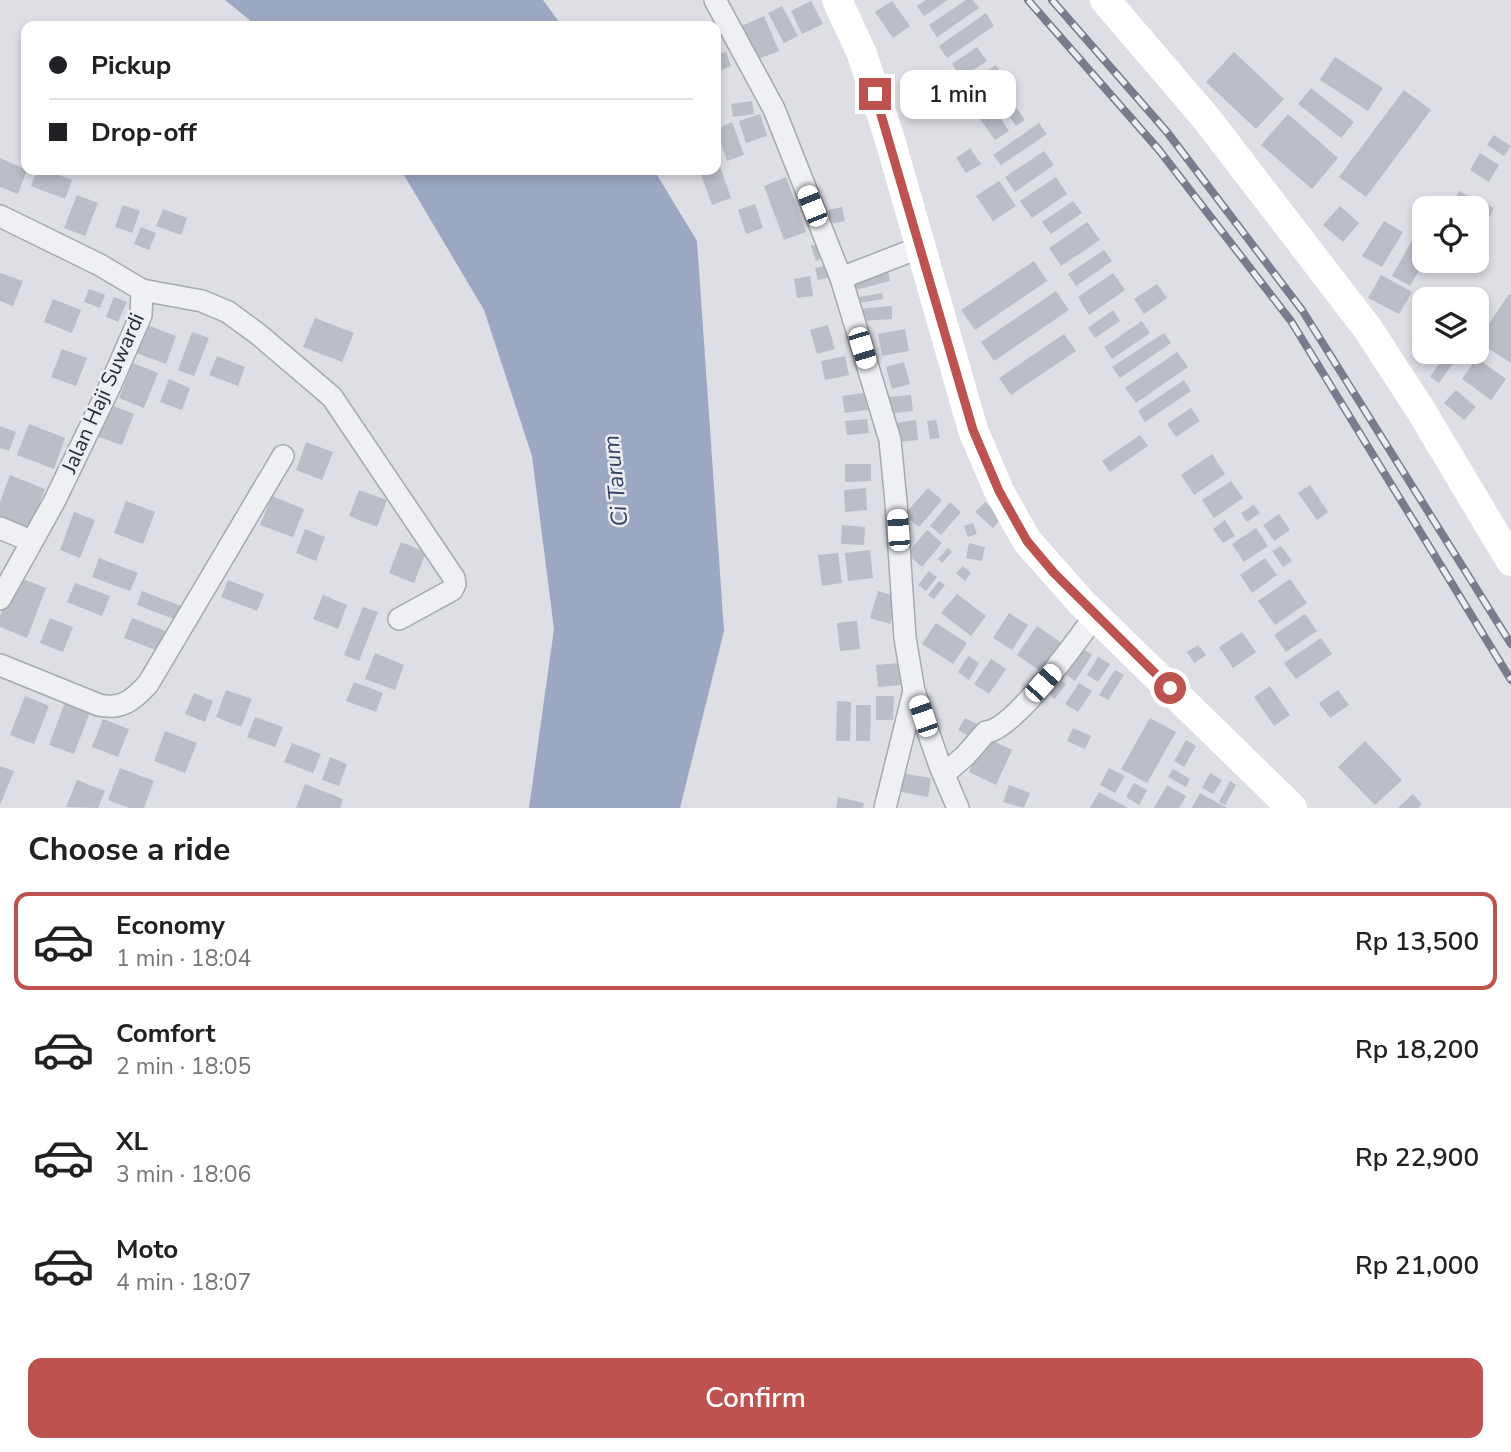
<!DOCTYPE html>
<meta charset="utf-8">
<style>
:root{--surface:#fff;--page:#f6f6f6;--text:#202124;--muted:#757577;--line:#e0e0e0;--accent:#bd524f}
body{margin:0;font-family:"Nunito Sans",sans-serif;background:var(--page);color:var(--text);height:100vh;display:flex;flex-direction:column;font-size:26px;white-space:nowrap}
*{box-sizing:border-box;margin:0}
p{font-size:23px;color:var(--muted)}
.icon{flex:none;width:38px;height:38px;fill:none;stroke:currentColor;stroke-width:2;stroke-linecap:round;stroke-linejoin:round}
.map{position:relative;height:808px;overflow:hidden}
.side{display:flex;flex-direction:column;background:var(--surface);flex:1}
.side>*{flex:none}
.hud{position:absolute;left:21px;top:21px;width:700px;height:154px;border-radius:14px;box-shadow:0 4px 10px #0003;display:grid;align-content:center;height:154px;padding:0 28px;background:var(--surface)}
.buttons{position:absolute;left:1412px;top:196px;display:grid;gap:14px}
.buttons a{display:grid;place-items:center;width:77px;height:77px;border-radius:14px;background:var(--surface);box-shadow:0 4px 10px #0003;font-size:35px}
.end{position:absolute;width:32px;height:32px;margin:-16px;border:9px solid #bd524f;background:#fff;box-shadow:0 0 0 4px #fff}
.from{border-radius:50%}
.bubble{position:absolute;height:49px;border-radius:14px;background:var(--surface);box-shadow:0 4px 10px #0003;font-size:23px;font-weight:600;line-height:49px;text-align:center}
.car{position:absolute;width:21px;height:42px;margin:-21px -10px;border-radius:9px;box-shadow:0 0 5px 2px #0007;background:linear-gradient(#fff 24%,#345 0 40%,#fff 0 76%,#345 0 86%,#fff 0)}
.hud b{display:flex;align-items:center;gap:24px;height:66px;font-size:26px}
.hud b+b{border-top:2px solid var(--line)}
.hud i{width:18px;height:18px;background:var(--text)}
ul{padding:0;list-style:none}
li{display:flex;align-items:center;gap:21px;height:98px;margin:0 14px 10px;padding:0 14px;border:4px solid transparent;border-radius:14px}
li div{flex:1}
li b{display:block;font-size:26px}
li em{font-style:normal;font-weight:600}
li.selected{border-color:var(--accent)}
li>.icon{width:63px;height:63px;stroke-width:1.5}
h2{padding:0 28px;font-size:32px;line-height:84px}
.button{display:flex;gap:14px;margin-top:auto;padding:14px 28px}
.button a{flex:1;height:80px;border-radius:14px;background:var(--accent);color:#fff;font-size:28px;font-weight:600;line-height:80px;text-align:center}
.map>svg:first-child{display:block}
.water{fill:#9ca7c1}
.building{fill:#bbbdc7}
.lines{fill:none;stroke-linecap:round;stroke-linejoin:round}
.street-casing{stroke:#a7a9b1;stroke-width:24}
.street{stroke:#eff0f4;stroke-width:21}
.secondary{stroke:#fff;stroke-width:30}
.rail-casing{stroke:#787c8c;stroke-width:8}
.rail{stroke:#eceef3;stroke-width:5;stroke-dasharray:16;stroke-linecap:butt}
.route{stroke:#bd524f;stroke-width:9}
.labels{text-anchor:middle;stroke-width:5;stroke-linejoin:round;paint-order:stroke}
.street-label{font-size:21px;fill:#282b39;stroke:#eceef3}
.water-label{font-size:23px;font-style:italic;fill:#374468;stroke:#eceef3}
</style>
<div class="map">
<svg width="1511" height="808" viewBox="0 0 1511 808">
<rect width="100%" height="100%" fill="#dddfe5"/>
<g class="water">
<path d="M225,0h318l19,26h-305z"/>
<path d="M401,170h253l43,71 27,390 -44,177h-151l25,-179 -22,-173 -48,-146z"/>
</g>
<g class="building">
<path d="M926,0h22l-24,16 -7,-10z"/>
<path d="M966,0h7l6,8 -42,29 -8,-12z"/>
<path d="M811,1l12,23 -21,10 -11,-23z"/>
<path d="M892,1l18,25 -17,12 -18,-26z"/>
<path d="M782,6l16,30 -14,7 -16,-30z"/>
<path d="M986,13l8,13 -47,32 -8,-12z"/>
<path d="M764,16l15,35 -26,10 -14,-34z"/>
<path d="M977,47l10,14 -26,17 -9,-14z"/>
<path d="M726,52l5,14 -9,4 -5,-15z"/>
<path d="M1234,52l50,47 -28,30 -50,-47z"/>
<path d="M1335,57l48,31 -15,23 -48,-31z"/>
<path d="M996,65l8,12 -14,10 -8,-13z"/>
<path d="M975,77l11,15 -13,8 -11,-14z"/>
<path d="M1311,88l43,34 -13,16 -43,-34z"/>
<path d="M1004,89l21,31 -9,6 -21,-31z"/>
<path d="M1404,90l27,20 -65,87 -27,-20z"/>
<path d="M752,101l2,13 -21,3 -2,-13z"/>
<path d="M990,102l19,29 -14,9 -20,-28z"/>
<path d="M760,114l7,22 -21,7 -7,-22z"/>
<path d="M1288,114l50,44 -26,31 -51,-44z"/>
<path d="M732,122l12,33 -17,6 -11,-32z"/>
<path d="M1039,123l8,11 -46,31 -8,-10z"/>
<path d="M1494,135l17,11 -7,10 -17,-11z"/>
<path d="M970,148l11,16 -15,9 -10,-15z"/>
<path d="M1044,151l10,14 -39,27 -10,-15z"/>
<path d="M1480,153l19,12 -10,17 -19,-12z"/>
<path d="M0,158l27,12 -9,24 -18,-7z"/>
<path d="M720,167l11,31 -19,7 -11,-31z"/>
<path d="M37,170h8l27,10 -7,19 -34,-13z"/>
<path d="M786,177l20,55 -22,8 -20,-54z"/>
<path d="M1056,177l11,17 -35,24 -12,-17z"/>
<path d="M999,181l17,25 -23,15 -17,-25z"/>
<path d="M1459,191l35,17 -17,34v-34h-27z"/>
<path d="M77,195l21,8 -13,33 -21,-8z"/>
<path d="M1073,201l9,12 -31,21 -9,-12z"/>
<path d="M755,204l8,24 -17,6 -8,-24z"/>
<path d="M123,205l17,6 -8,22 -17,-6z"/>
<path d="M1340,206l19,17 -16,19 -20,-17z"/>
<path d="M842,207l3,14 -14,3 -3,-14z"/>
<path d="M163,209l24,9 -6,17 -25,-9z"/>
<path d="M1384,221l19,11 -21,35 -20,-11z"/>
<path d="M1087,222l13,18 -39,26 -12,-18z"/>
<path d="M141,227l15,6 -7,17 -15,-6z"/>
<path d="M1414,237l10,6v19l-14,24 -18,-10z"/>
<path d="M825,241l5,15 -14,5 -5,-15z"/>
<path d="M1104,250l8,11 -36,25 -8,-12z"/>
<path d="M1034,261l13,20 -72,49 -14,-20z"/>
<path d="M835,264l2,12 -19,4 -3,-12z"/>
<path d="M887,267l3,14 -39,10 -4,-15z"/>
<path d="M0,273l23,8 -10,25 -13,-5z"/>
<path d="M1113,273l12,17 -36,25 -11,-18z"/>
<path d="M1381,275l31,17 -13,22 -31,-16z"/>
<path d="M810,276l3,20 -16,2 -3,-19z"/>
<path d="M1157,284l10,14 -23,16 -10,-15z"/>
<path d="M89,289l16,6 -5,13 -16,-6z"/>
<path d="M1056,291l13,19 -75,51 -13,-19z"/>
<path d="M882,293l1,6 -24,4v-6z"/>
<path d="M1509,294l2,1v68l-34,-22z"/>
<path d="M114,297l13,5 -9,20 -12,-5z"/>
<path d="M53,299l28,11 -9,23 -28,-11z"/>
<path d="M892,306v13l-33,2v-12z"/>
<path d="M1113,310l7,11 -25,17 -7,-10z"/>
<path d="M315,318l39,15 -12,29 -39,-15z"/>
<path d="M1142,321l8,12 -38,26 -8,-12z"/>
<path d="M1424,322v27l-13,-11z"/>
<path d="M147,325l29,11 -10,28 -30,-11z"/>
<path d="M828,325l7,24 -18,5 -7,-24z"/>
<path d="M905,329l4,22 -27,5 -4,-22z"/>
<path d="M192,332l17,6 -15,38 -16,-6z"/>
<path d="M1164,333l7,10 -51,35 -8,-11z"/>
<path d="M1064,334l12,17 -65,44 -12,-17z"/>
<path d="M62,349l25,9 -11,28 -25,-9z"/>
<path d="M1177,352l11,15 -52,36 -11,-15z"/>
<path d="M1447,352h14l-22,31 -9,-6z"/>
<path d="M217,356l28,11 -7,19 -29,-11z"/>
<path d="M845,356l4,19 -24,5 -4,-19z"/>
<path d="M1477,358l29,21 -15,21 -29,-21z"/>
<path d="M904,362l6,22 -18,5 -6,-22z"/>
<path d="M133,363l25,10 -14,35 -25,-10z"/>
<path d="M169,379l21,9 -8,22 -22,-8z"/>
<path d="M1184,380l7,11 -46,31 -7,-11z"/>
<path d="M1456,390l20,17 -12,13 -20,-17z"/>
<path d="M864,393l4,17 -23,3 -3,-17z"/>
<path d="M911,395l2,16 -27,3 -1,-17z"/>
<path d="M106,403l28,11 -12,31 -29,-10z"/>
<path d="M1191,408l9,13 -24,16 -9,-13z"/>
<path d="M867,419l2,14 -22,2 -2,-14z"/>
<path d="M916,420l2,20 -28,3 -2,-19z"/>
<path d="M936,420l4,18 -10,1 -3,-18z"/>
<path d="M29,424l36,14 -11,31 -37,-14z"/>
<path d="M0,426l16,6 -7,19 -9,-3z"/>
<path d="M1140,435l8,11 -38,26 -8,-11z"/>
<path d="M306,442l27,10 -11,28 -26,-10z"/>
<path d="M1212,454l13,20 -31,21 -13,-20z"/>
<path d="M845,464h26v17l-26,1z"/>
<path d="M10,475l35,14 -16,43 -29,-11v-19z"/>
<path d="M1231,481l12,17 -29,20 -12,-18z"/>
<path d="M1310,485l18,27 -11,8 -19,-27z"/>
<path d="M866,488l1,22 -22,2 -1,-22z"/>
<path d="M928,488l14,12 -23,27 -15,-12z"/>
<path d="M359,490l28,10 -10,27 -28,-11z"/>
<path d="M272,496l32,13 -11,28 -33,-12z"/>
<path d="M126,501l29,11 -12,32 -29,-11z"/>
<path d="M950,502l11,10 -20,23 -11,-9z"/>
<path d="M985,502l17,16 -9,10 -18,-16z"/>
<path d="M1254,505l6,8 -13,9 -6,-9z"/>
<path d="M74,512l21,8 -15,38 -20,-8z"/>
<path d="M1279,514l11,16 -16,11 -11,-16z"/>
<path d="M1225,520l10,16 -12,7 -10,-14z"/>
<path d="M973,523l4,11 -9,3 -4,-11z"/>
<path d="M842,525l23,2 -1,18 -23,-1z"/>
<path d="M1256,528l12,18 -24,16 -12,-18z"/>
<path d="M305,529l20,8 -9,24 -20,-8z"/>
<path d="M927,530l15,13 -20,24 -15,-13z"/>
<path d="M401,542l25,10 -12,31 -25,-10z"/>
<path d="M969,543l16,4 -3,14 -16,-3z"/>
<path d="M1281,546l11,15 -9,6 -11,-16z"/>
<path d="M948,548l4,4 -10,11 -4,-4z"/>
<path d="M870,550l3,28 -25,3 -3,-28z"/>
<path d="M838,553l4,30 -20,3 -4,-31z"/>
<path d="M99,558l39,15 -8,18 -38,-14z"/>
<path d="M1265,558l12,17 -25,18 -12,-18z"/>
<path d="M963,566l8,7 -6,8 -9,-8z"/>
<path d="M929,571l8,6 -11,14 -8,-6z"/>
<path d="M16,576l30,12 -19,50 -27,-11v-11z"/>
<path d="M1290,579l17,24 -32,22 -17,-24z"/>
<path d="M228,580l36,14 -7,17 -36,-14z"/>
<path d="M939,581l6,4 -11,14 -6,-4z"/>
<path d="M75,583l35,13 -8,20 -35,-14z"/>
<path d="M142,591l47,18 -5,14 -47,-18z"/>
<path d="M878,591l20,6 -8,27 -20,-6z"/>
<path d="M957,594l29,22 -15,20 -30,-23z"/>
<path d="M323,595l24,10 -9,24 -25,-10z"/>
<path d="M363,607l15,5 -19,49 -15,-6z"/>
<path d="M1009,613l19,12 -16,25 -19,-12z"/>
<path d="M1305,614l12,17 -31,21 -12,-17z"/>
<path d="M50,618l23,9 -10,25 -23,-9z"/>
<path d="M132,618l39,15 -7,20 -40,-15z"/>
<path d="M857,621l3,28 -20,2 -3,-28z"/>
<path d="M936,623l31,20 -14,21 -31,-20z"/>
<path d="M1037,626l29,20 -20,29 -29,-20z"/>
<path d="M1242,632l14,20 -23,16 -14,-21z"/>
<path d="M1321,638l11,16 -36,25 -12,-16z"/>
<path d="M1078,645l14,10 -17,26 -14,-10z"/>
<path d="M1198,645l8,10 -12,8 -7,-11z"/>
<path d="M375,653l29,12 -9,25 -30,-11z"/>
<path d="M968,656l11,7 -10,17 -11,-8z"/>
<path d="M1098,657l12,7 -12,18 -11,-7z"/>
<path d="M991,659l15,10 -17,25 -15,-10z"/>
<path d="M899,663l2,22 -23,2 -2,-22z"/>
<path d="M1115,670l9,5 -16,25 -9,-5z"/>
<path d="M1053,675l13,9 -11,15 -13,-10z"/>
<path d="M354,682l29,11 -7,19 -30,-11z"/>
<path d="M1079,683l13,8 -14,21 -13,-8z"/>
<path d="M1270,686l20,29 -16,11 -20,-29z"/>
<path d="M226,690l26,9 -11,28 -25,-10z"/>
<path d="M1338,690l11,15 -19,13 -11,-15z"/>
<path d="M194,693l19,8 -8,21 -20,-8z"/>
<path d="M25,696l24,10 -15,38 -24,-9z"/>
<path d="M876,696h18l-1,24h-17z"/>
<path d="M837,701l14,1 -1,39h-14z"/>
<path d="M65,702l25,10 -16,42 -25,-9z"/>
<path d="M856,705h15l-1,36h-14z"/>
<path d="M255,717l28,10 -8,20 -28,-10z"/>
<path d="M965,718l16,8 -7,13 -16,-9z"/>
<path d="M1150,718l26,14 -29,51 -26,-14z"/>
<path d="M103,719l26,10 -11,28 -26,-10z"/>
<path d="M1073,728l18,8 -6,13 -18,-8z"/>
<path d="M165,731l32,12 -12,30 -31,-12z"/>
<path d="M985,737l27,13 -16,35 -27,-13z"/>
<path d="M1186,740l10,6 -12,21 -10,-6z"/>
<path d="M1365,741l37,39 -27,25 -37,-38z"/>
<path d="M292,743l29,11 -8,19 -29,-11z"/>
<path d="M330,757l17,7 -8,22 -17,-6z"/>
<path d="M0,766l14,5 -14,34z"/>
<path d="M120,768l34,13 -10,27h-15l-21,-8z"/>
<path d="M1109,768l16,8 -10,17 -15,-8z"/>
<path d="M1173,769l17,10 -4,8 -18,-10z"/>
<path d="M895,772l36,6 -3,19 -36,-7z"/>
<path d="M1210,773l12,7 -9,14 -11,-6z"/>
<path d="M77,780l28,11 -7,17 -32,-1z"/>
<path d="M1230,781l6,4 -11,20 -6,-3z"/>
<path d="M1134,783l13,7 -8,15 -13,-8z"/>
<path d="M305,784l38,15 -3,9h-44z"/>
<path d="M1009,785l21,8 -6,15 -21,-6z"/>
<path d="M1167,785l19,11 -7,12h-25z"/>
<path d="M1099,792l29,16h-38z"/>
<path d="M1200,793l27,15h-35z"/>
<path d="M1413,794l9,10 -4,4h-20z"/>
<path d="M838,797l26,6 -1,5h-27z"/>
</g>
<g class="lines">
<defs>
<g id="street">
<path d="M715,0l59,109 67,169 49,162 6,62 9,136 9,53 -29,117"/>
<path d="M0,216l100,49 42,25 60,11 26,11 30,22 74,63 122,181 1,6 -3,6 -53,29"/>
<path d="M841,278l80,-31"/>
<path d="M0,528l31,13"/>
<path d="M0,599l54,-97 56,-116 31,-71 1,-25"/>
<path d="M0,665l99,40c23,5 34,-5 49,-21l135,-228"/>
<path d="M914,691l26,75 18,42"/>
<path d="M944,774l21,-18 21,-24c29,-3 91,-92 109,-116"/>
</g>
</defs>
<use href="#street" class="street-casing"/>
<use href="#street" class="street"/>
<g class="secondary">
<path d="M837,0l25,54 28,86 83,290 26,61 28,50 54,61 211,206"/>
<path d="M1105,0l101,118 162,211 52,80 91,152"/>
</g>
<defs>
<g id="rail">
<path d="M1028,0l131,150 132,171 220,359"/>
<path d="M1052,0l115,132 135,178 209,334"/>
</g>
</defs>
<use href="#rail" class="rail-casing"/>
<use href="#rail" class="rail"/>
</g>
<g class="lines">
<path class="route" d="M875,94l98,336 26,61 28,50 27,32 116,115"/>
</g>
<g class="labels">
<g class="street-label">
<text transform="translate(103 393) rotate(-66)" y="7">Jalan Haji Suwardi</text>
</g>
<g class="water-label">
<text transform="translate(615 481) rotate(-96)" y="8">Ci Tarum</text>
</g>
</g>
</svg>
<div class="buttons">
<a><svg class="icon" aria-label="locate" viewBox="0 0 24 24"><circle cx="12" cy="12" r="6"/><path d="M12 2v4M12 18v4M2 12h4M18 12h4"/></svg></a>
<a><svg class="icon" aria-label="layers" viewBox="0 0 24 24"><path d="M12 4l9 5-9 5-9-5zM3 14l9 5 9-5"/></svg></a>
</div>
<i class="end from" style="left:1170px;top:688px"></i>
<i class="end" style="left:875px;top:94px"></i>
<div class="bubble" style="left:900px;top:70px;width:116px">1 min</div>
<i class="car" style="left:812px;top:206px;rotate:338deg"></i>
<i class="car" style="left:862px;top:348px;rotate:163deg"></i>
<i class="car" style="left:898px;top:530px;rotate:356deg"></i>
<i class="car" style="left:1043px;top:683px;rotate:42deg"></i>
<i class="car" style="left:923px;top:716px;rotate:341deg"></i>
<div class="hud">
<b><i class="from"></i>Pickup</b>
<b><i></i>Drop-off</b>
</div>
</div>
<section class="side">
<h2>Choose a ride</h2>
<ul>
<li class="selected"><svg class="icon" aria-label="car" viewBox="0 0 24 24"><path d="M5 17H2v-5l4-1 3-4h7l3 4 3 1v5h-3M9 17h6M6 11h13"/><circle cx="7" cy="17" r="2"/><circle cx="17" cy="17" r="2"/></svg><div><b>Economy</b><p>1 min · 18:04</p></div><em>Rp 13,500</em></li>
<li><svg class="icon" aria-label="car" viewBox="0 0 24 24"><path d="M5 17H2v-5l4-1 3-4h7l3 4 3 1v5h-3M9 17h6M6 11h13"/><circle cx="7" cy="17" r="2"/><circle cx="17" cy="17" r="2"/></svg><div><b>Comfort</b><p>2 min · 18:05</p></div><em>Rp 18,200</em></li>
<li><svg class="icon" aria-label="car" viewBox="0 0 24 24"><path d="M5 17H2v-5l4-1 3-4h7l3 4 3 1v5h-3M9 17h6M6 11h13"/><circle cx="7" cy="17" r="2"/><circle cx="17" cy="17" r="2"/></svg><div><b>XL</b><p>3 min · 18:06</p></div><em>Rp 22,900</em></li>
<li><svg class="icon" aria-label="car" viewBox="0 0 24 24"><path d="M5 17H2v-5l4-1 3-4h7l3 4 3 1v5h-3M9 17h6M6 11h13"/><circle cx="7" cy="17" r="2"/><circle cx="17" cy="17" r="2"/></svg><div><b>Moto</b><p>4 min · 18:07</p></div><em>Rp 21,000</em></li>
</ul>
<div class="button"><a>Confirm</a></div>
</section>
